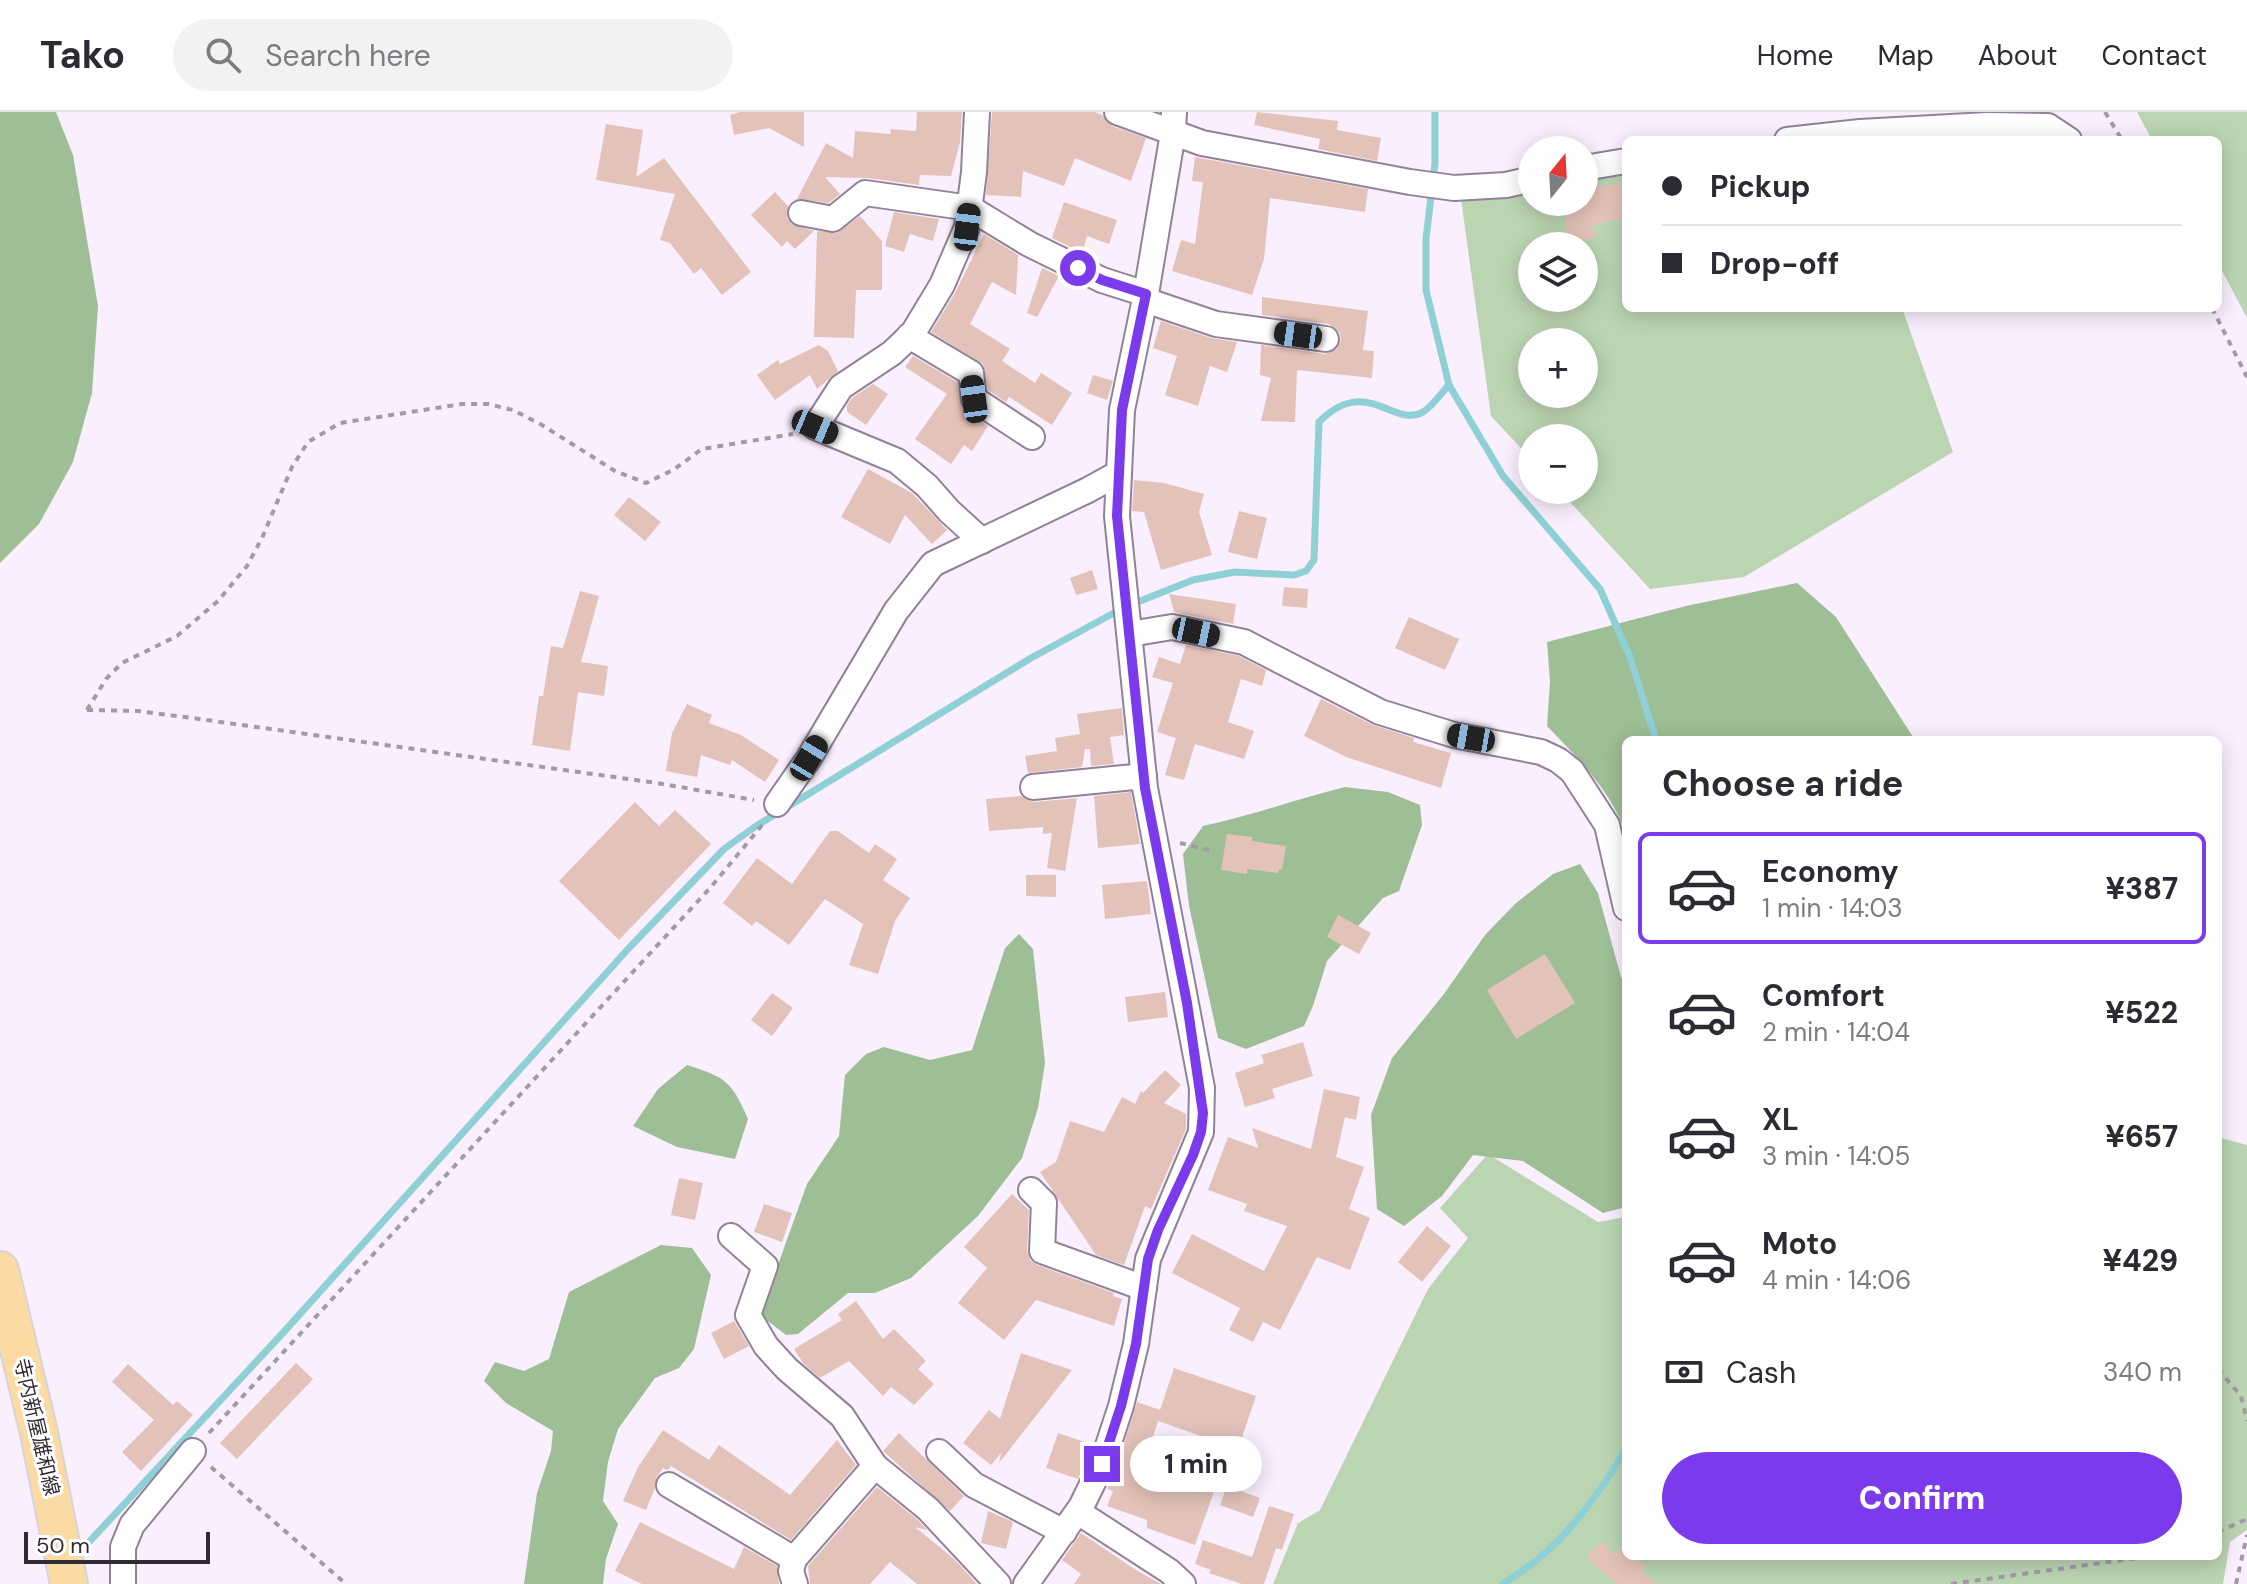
<!DOCTYPE html>
<meta charset="utf-8">
<style>
:root{--surface:#fff;--page:#f2f2f3;--text:#2b2b33;--muted:#7c7c81;--line:#e1e1e2;--accent:#7c3aed}
body{margin:0;font-family:"DM Sans","Noto Sans JP",sans-serif;background:var(--page);color:var(--text);height:100vh;display:flex;flex-direction:column;font-size:30px;white-space:nowrap}
*{box-sizing:border-box;margin:0}
p{font-size:26px;color:var(--muted)}
.icon{flex:none;width:44px;height:44px;fill:none;stroke:currentColor;stroke-width:2;stroke-linecap:round;stroke-linejoin:round}
.map{position:relative;flex:1;overflow:hidden}
.side{position:absolute;left:1622px;top:624px;width:600px;height:824px;display:flex;flex-direction:column;background:var(--surface);border-radius:12px;box-shadow:0 4px 20px #0003}
.side>*{flex:none}
.banner{position:absolute;left:1622px;top:24px;width:600px;height:176px;border-radius:12px;box-shadow:0 4px 20px #0003;display:grid;align-content:center;height:176px;padding:0 40px;background:var(--surface)}
.needle{width:52px;rotate:18deg}
.fabs{position:absolute;left:1518px;top:24px;display:grid;gap:16px}
.fabs a{display:grid;place-items:center;width:80px;height:80px;border-radius:50%;background:var(--surface);box-shadow:0 4px 20px #0003;font-size:40px}
.scale{position:absolute;left:24px;bottom:20px;width:186px;box-sizing:border-box;padding-left:8px;border:4px solid #302a33;border-top:0;font-size:22px;line-height:28px;white-space:nowrap;color:#302a33;-webkit-text-stroke:6px #fff;paint-order:stroke}
.end{position:absolute;width:36px;height:36px;margin:-18px;border:10px solid #7c3aed;background:#fff;box-shadow:0 0 0 4px #fff}
.from{border-radius:50%}
.bubble{position:absolute;height:56px;border-radius:28px;background:var(--surface);box-shadow:0 4px 20px #0003;font-size:26px;font-weight:800;line-height:56px;text-align:center}
.car{position:absolute;width:24px;height:48px;margin:-24px -12px;border-radius:10px;box-shadow:0 0 6px 2px #0007;background:linear-gradient(#222 24%,#8ab4d8 0 40%,#222 0 76%,#8ab4d8 0 86%,#222 0)}
.banner b{display:flex;align-items:center;gap:28px;height:76px;font-size:30px}
.banner b+b{border-top:2px solid var(--line)}
.banner i{width:20px;height:20px;background:var(--text)}
ul{padding:0;list-style:none}
li{display:flex;align-items:center;gap:24px;height:112px;margin:0 16px 12px;padding:0 24px;border:4px solid transparent;border-radius:12px}
li div{flex:1}
li b{display:block;font-size:30px}
li em{font-style:normal;font-weight:800}
li.active{border-color:var(--accent)}
li>.icon{width:72px;height:72px;stroke-width:1.5}
h2{padding:0 40px;font-size:36px;line-height:96px}
.pay{display:flex;align-items:center;gap:20px;height:88px;padding:0 40px;font-size:30px}
.pay p{margin-inline-start:auto}
.cta{display:flex;gap:16px;margin-top:auto;padding:16px 40px}
.cta a{flex:1;height:92px;border-radius:48px;background:var(--accent);color:#fff;font-size:32px;font-weight:800;line-height:92px;text-align:center}
header{display:flex;align-items:center;gap:48px;box-sizing:border-box;height:112px;padding:0 40px;background:var(--surface);border-bottom:2px solid var(--line)}
header strong{font-size:38px}
nav{display:flex;gap:44px;margin-inline-start:auto;font-size:28px}
.search{width:560px;height:72px;background:var(--page);display:flex;align-items:center;gap:20px;box-sizing:border-box;padding:0 28px;border-radius:44px;color:var(--muted);font-size:30px}
.map>svg:first-child{display:block}
.green{fill:#bbd5b3;fill-rule:evenodd}
.forest{fill:#9ebe95}
.lines{fill:none;stroke-linecap:round;stroke-linejoin:round}
.stream{stroke:#8ed0d5;stroke-width:7}
.building{fill:#e3c3b9}
.minor-casing{stroke:#928299;stroke-width:28}
.primary-casing{stroke:#d6d4d6;stroke-width:40}
.path{stroke:#a39aa6;stroke-width:4;stroke-dasharray:6 6;stroke-linecap:butt}
.minor{stroke:#fff;stroke-width:24}
.primary{stroke:#fbdaa4;stroke-width:36}
.route{stroke:#7c3aed;stroke-width:10}
.labels{text-anchor:middle;stroke-width:6;stroke-linejoin:round;paint-order:stroke}
.street-label{font-size:20px;fill:#302a33;stroke:#fff}
</style>
<header>
<strong>Tako</strong>
<div class="search"><svg class="icon" aria-label="search" viewBox="0 0 24 24"><circle cx="10" cy="10" r="6"/><path d="M15 15l6 6"/></svg>Search here</div>
<nav><a>Home</a><a>Map</a><a>About</a><a>Contact</a></nav>
</header>
<div class="map">
<svg width="2247" height="1472" viewBox="0 0 2247 1472">
<rect width="100%" height="100%" fill="#faeffe"/>
<g class="green">
<path d="M2137,0h110v206l-29,-55v-123h-66z"/>
<path d="M1626,58v138h276l51,144 -209,125 -94,12 -91,-99h25v-52h-52v22l-41,-44 -30,-217 71,-13v16h52v-25zM1532,134h52v52h-52zM1532,230h52v52h-52z"/>
<path d="M2218,1025l29,8v385l-17,12 -7,42h-950l25,-61 22,-13 108,-221 40,-51 -28,-30 48,-54 110,68 28,-5v339h592z"/>
</g>
<g class="forest">
<path d="M0,0h56l17,43 25,151 -6,87 -19,69 -34,62 -39,39z"/>
<path d="M1797,471l39,34 79,123h-289v96c-10,-40 -51,-81 -79,-110l3,-45 -3,-39 139,-36z"/>
<path d="M1345,675l43,5 32,13 2,20 -23,66 -16,7 -56,63 -14,45 -9,20 -58,23 -28,-11 -29,-132 -6,-52 20,-28c48,-10 94,-27 142,-39z"/>
<path d="M1580,752l18,29 23,84 5,8v222l-23,6 -80,-52 -50,-6 -31,41 -38,30 -27,-17 -6,-94 21,-57 52,-64 41,-59 31,-32 37,-29z"/>
<path d="M1019,822l14,15 12,114 -7,45 -16,50 -44,58 -67,62 -36,15h-27l-50,41 -12,1 -26,-20 47,-131 32,-48 6,-61 21,-21 18,-7 46,13 42,-10 33,-102z"/>
<path d="M687,953c40,13 44,16 61,54l-13,40 -58,-12 -44,-21 25,-37z"/>
<path d="M661,1133l31,3 19,27 -17,74 -15,19 -24,10 -37,51 -10,33 -5,39 15,23 -12,35 -3,25h-79l13,-91 14,-42 2,-20 -47,-28 -22,-22 11,-19 29,9 25,-12 20,-67z"/>
</g>
<g class="lines">
<g class="stream">
<path d="M1435,0v51l-9,76v51l23,95 54,91 97,113 30,68 26,83"/>
<path d="M77,1443l204,-220 347,-386 96,-100 32,-23 275,-168 94,-51 68,-27 42,-8 59,3 12,-4 8,-11 5,-138c47,-48 75,7 104,-10 9,-5 18,-19 26,-27"/>
<path d="M1503,1472c14,-10 29,-19 41,-30 33,-29 60,-68 82,-105"/>
</g>
</g>
<g class="building">
<path d="M740,0h64v35l-35,-19 -35,7 -4,-20z"/>
<path d="M917,0h45l-2,30 -9,34 -31,-1 -1,10 -52,-7 -42,-1 15,17 -11,9 -32,-4 29,-56 27,15 2,-27 35,3 1,-5 25,2z"/>
<path d="M992,0h103l7,3 10,11 34,12 -15,43 -56,-23 -11,28 -41,-15 -2,26 -35,-2z"/>
<path d="M1257,0l81,9 -1,9 44,8 -4,23 -59,-12 2,-10 -66,-14z"/>
<path d="M606,12l37,6 -7,47 28,-19 87,114 -29,23 -21,-27 -7,6 -24,-31 -10,-3 15,-46 -79,-14z"/>
<path d="M1195,45l173,32 -3,23 -95,-14 -6,61 -12,36 -80,-24 9,-31 14,4 8,-62 -11,-1z"/>
<path d="M1626,70v37l-33,5 3,14 -27,4 -7,-40h22v-13z"/>
<path d="M775,80l13,14 -1,11 4,7 23,7 -19,18 -8,-8 -5,6 -31,-32z"/>
<path d="M1064,90l53,18 -8,24 -22,-8 -5,17 -30,-15z"/>
<path d="M894,100l45,7 -6,22 -23,-7 -6,18 -19,-6z"/>
<path d="M860,104l22,25v49h-26l-2,48 -40,-1 3,-106 20,2z"/>
<path d="M984,122l34,21 -2,40 -24,-13 -22,42 40,25 -8,12 33,22 6,-10 31,20 -20,32 -43,-28 -3,5 -18,-12 -5,-26 -52,-32 24,-39z"/>
<path d="M1042,156l17,8 -22,41 -10,-4z"/>
<path d="M1262,185l106,14 -5,39 11,1 -2,27 -75,-8 -2,52 -34,-1 10,-43 -11,-3 1,-30 64,9 12,-5 4,-9 -1,-7 -11,-9 -67,-9z"/>
<path d="M1161,209l50,17 26,4 -10,30 -17,-6 -12,40 -33,-11 12,-39 -24,-8z"/>
<path d="M819,233l9,6 10,20 -21,18 -7,-14 -35,25 -18,-25 21,-15 2,4z"/>
<path d="M913,244l44,26 5,25 26,19 -16,25 -8,-6 -13,19 -36,-25 32,-45 -42,-27z"/>
<path d="M1093,263l20,6 -6,19 -20,-7z"/>
<path d="M873,272l15,10 -22,31 -19,-13v-7l5,-7z"/>
<path d="M868,357l44,24 35,37 -15,14 -27,-29 -15,29 -49,-27z"/>
<path d="M1134,368l30,3 40,11 -5,18 13,43 -51,15 -17,-58 -12,-1z"/>
<path d="M629,385l32,25 -16,19 -31,-26z"/>
<path d="M1239,399l28,7 -10,41 -29,-7z"/>
<path d="M1092,458l6,19 -22,6 -6,-17z"/>
<path d="M1284,475l24,2 -1,19 -25,-2z"/>
<path d="M580,479l19,5 -18,66 27,4 -4,30 -26,-4 -8,59 -38,-6 7,-49h4l8,-50 12,2z"/>
<path d="M1169,482l67,10 -3,20 -59,-12z"/>
<path d="M1409,505l50,22 -14,31 -50,-22z"/>
<path d="M1186,533l53,11 27,14 -4,16 -21,-7 -13,43 26,9 -10,28 -49,-15 -11,36 -19,-5 11,-37 -19,-6 16,-49 -21,-6 7,-20 21,7z"/>
<path d="M1321,587l52,26 41,13 -1,4 38,11 -10,35 -95,-31 -42,-21z"/>
<path d="M687,592l25,11 -3,8 32,12 38,25 -14,22 -33,-22 -2,5 -29,-10 -4,22 -31,-6 6,-38z"/>
<path d="M1122,596l2,27 -14,2 4,27 -23,2 -1,-17h-5l-3,18 -54,6 -3,-17 32,-5 -2,-13 25,-4 -3,-20z"/>
<path d="M1131,680l9,52 -42,4 -4,-52z"/>
<path d="M1021,684l13,6 43,-4 -12,73 -18,-3 5,-35 -9,1v-7l-54,4 -3,-32z"/>
<path d="M635,690l24,24 16,-16 36,34 -92,96 -60,-59z"/>
<path d="M830,719h8l31,22 6,-9 22,15 -14,21 27,18 -15,23 -17,53 -29,-9 14,-41 -38,-25 -36,46 -33,-24 -4,5 -29,-23 34,-45 35,26z"/>
<path d="M1227,722l25,3v4l34,5 -4,24 -3,-1 -1,4 -31,-4v5l-26,-4z"/>
<path d="M1026,763h30v22l-30,-1z"/>
<path d="M1147,769l4,33 -46,5 -3,-34z"/>
<path d="M1338,803l33,18 -12,21 -32,-17z"/>
<path d="M1545,842l30,49 -59,36 -29,-49z"/>
<path d="M1165,880l3,25 -40,5 -3,-25z"/>
<path d="M772,881l21,15 -21,28 -21,-16z"/>
<path d="M1303,930l10,34 -41,13 3,9 -30,9 -10,-34 29,-10 -3,-8z"/>
<path d="M1165,958l16,15 -17,18 22,11v15l-35,80 -6,-3 -21,59 -28,-10 -56,-83 16,-10 14,-41 34,11 18,-35 13,7 6,-13 2,2z"/>
<path d="M1324,977l36,8 -4,23 -11,-3 -9,40 28,10 -15,42 21,9 -20,52 -33,-13 -37,73 -17,-8 -10,20 -24,-12 11,-22 -68,-35 20,-39 72,37 23,-45 -43,-15 3,-7 -39,-14 20,-53 30,11 -6,-20 59,21z"/>
<path d="M679,1066l24,5 -8,37 -24,-5z"/>
<path d="M1012,1082l17,16 -2,40 3,10 7,5 77,28 -1,3 9,3 -8,27 -78,-26 -32,40 -46,-37 29,-35 -23,-21z"/>
<path d="M764,1092l28,9 -10,29 -28,-10z"/>
<path d="M1427,1114l24,20 -29,36 -24,-20z"/>
<path d="M856,1189l27,38 11,-10 32,32 -8,8 16,15 -20,21 -23,-18 -8,9 -34,-35 -29,17 -17,-15 -9,-14 48,-29 -4,-6z"/>
<path d="M734,1209l15,25 -25,13 -13,-26z"/>
<path d="M1021,1241l51,17 -73,93 2,-10 -10,12 -28,-22 26,-33 11,9z"/>
<path d="M296,1251l17,16 -76,80 -17,-16z"/>
<path d="M128,1252l45,41 4,-4 16,14 -52,56 -19,-19 32,-32 -42,-38z"/>
<path d="M1174,1256l82,28 -18,53 -80,-28 -13,40 71,25 -21,59 -48,-17v-8l-40,-14 6,-15 -6,-2 9,-20 21,-67 23,8z"/>
<path d="M663,1318l46,30 10,-15 71,50 47,-55 19,25 -65,75 -120,-74 -3,4 -5,-2 -7,10 -1,10 -9,22 -23,-9 15,-34z"/>
<path d="M899,1321l65,63 -14,15 -67,-60z"/>
<path d="M1058,1321l35,12 -15,34 -32,-11z"/>
<path d="M1227,1374l33,12 -7,19 -33,-12z"/>
<path d="M877,1375l41,33 9,10 -12,-3 38,31 24,26h-60l-27,-22 -20,22h-60l-2,-18z"/>
<path d="M1269,1394l25,8 -12,36 -6,-2 -12,36h-22l-33,-11 2,-3 -16,-6 8,-24 49,17z"/>
<path d="M988,1399l25,11 -7,27 -25,-6z"/>
<path d="M640,1410l94,47 10,-22 33,19 2,18h-137l-27,-13z"/>
<path d="M1081,1421l55,37 25,14h-87l7,-10 -19,-14z"/>
<path d="M1601,1430l14,12 8,-8 3,3v7h8l12,11 -4,4 15,13h-40l-31,-27z"/>
</g>
<g class="lines">
<defs>
<g id="minor">
<path d="M977,0l-3,60 -7,55 -25,58 -29,48 -21,20 -51,34 -26,40 82,34 30,25 22,25 33,30"/>
<path d="M1117,0l85,31 208,39 44,6 52,-3 26,-6"/>
<path d="M1787,28l73,-8 127,-7 61,1 21,14"/>
<path d="M1584,56l42,-7"/>
<path d="M801,101l32,6 32,-26 105,15 59,36 73,36 44,14"/>
<path d="M1145,188l71,24 110,15"/>
<path d="M909,224l62,37 3,26 58,38"/>
<path d="M1130,522l42,-7 72,15 136,70 74,23 87,17 17,8 14,11 35,54 19,83"/>
<path d="M1033,675l111,-11"/>
<path d="M777,692l32,-46 87,-147 37,-47 155,-74 29,-16"/>
<path d="M1031,1078l13,13 -2,48 102,37"/>
<path d="M731,1124l34,30 -17,49 18,31 21,23 55,47 33,50 53,43 70,75"/>
<path d="M939,1340l35,33 90,47"/>
<path d="M669,1373l125,74"/>
<path d="M1078,1400l91,59 14,13"/>
<path d="M123,1472v-37l9,-22 61,-74"/>
<path d="M795,1472l-4,-13 3,-12 81,-93"/>
<path d="M1026,1472l55,-77 21,-43 19,-58 15,-62 12,-85 53,-127 1,-44 -57,-300 -28,-272 5,-106 24,-116 27,-161 1,-21"/>
</g>
<path id="primary" d="M0,1158l39,163 30,151"/>
</defs>
<use href="#minor" class="minor-casing"/>
<use href="#primary" class="primary-casing"/>
<g class="path">
<path d="M2105,0l17,28"/>
<path d="M2212,196l35,69"/>
<path d="M87,598l51,1 54,7 465,65 97,17"/>
<path d="M87,598l19,-31 16,-16 55,-27 41,-35 29,-35 15,-28 30,-71 16,-25 32,-19 122,-19h26l25,6 29,15 73,46 31,12 27,-13 29,-21 91,-15"/>
<path d="M1180,731l29,7"/>
<path d="M2218,1257l23,27 6,25"/>
<path d="M209,1321l502,-546 52,-63"/>
<path d="M211,1355l135,117"/>
<path d="M2218,1420l29,-13"/>
<path d="M1951,1472l200,-28"/>
<path d="M2236,1472l11,-49"/>
</g>
<use href="#minor" class="minor"/>
<use href="#primary" class="primary"/>
</g>
<g class="lines">
<path class="route" d="M1078,156l24,12 44,14 -24,116 -5,106 28,272 42,215 16,110 -2,19 -8,23 -35,75 -10,29 -12,85 -15,62 -19,58"/>
</g>
<g class="labels">
<g class="street-label">
<text transform="translate(37 1315) rotate(77)" y="7">寺内新屋雄和線</text>
</g>
</g>
</svg>
<div class="fabs">
<a><svg class="needle" viewBox="-14 -14 28 28"><path d="M0-13l5 13h-10z" fill="#e53935"/><path d="M0 13l5-13h-10z" fill="#7c7c81"/></svg></a>
<a><svg class="icon" aria-label="layers" viewBox="0 0 24 24"><path d="M12 4l9 5-9 5-9-5zM3 14l9 5 9-5"/></svg></a>
<a>+</a>
<a>−</a>
</div>
<div class="scale">50 m</div>
<i class="end from" style="left:1078px;top:156px"></i>
<i class="end" style="left:1102px;top:1352px"></i>
<div class="bubble" style="left:1130px;top:1324px;width:132px">1 min</div>
<i class="car" style="left:967px;top:115px;rotate:7deg"></i>
<i class="car" style="left:1298px;top:223px;rotate:278deg"></i>
<i class="car" style="left:974px;top:287px;rotate:352deg"></i>
<i class="car" style="left:815px;top:315px;rotate:113deg"></i>
<i class="car" style="left:1196px;top:520px;rotate:102deg"></i>
<i class="car" style="left:1471px;top:626px;rotate:280deg"></i>
<i class="car" style="left:809px;top:646px;rotate:31deg"></i>
<div class="banner">
<b><i class="from"></i>Pickup</b>
<b><i></i>Drop-off</b>
</div>
<section class="side">
<h2>Choose a ride</h2>
<ul>
<li class="active"><svg class="icon" aria-label="car" viewBox="0 0 24 24"><path d="M5 17H2v-5l4-1 3-4h7l3 4 3 1v5h-3M9 17h6M6 11h13"/><circle cx="7" cy="17" r="2"/><circle cx="17" cy="17" r="2"/></svg><div><b>Economy</b><p>1 min · 14:03</p></div><em>¥387</em></li>
<li><svg class="icon" aria-label="car" viewBox="0 0 24 24"><path d="M5 17H2v-5l4-1 3-4h7l3 4 3 1v5h-3M9 17h6M6 11h13"/><circle cx="7" cy="17" r="2"/><circle cx="17" cy="17" r="2"/></svg><div><b>Comfort</b><p>2 min · 14:04</p></div><em>¥522</em></li>
<li><svg class="icon" aria-label="car" viewBox="0 0 24 24"><path d="M5 17H2v-5l4-1 3-4h7l3 4 3 1v5h-3M9 17h6M6 11h13"/><circle cx="7" cy="17" r="2"/><circle cx="17" cy="17" r="2"/></svg><div><b>XL</b><p>3 min · 14:05</p></div><em>¥657</em></li>
<li><svg class="icon" aria-label="car" viewBox="0 0 24 24"><path d="M5 17H2v-5l4-1 3-4h7l3 4 3 1v5h-3M9 17h6M6 11h13"/><circle cx="7" cy="17" r="2"/><circle cx="17" cy="17" r="2"/></svg><div><b>Moto</b><p>4 min · 14:06</p></div><em>¥429</em></li>
</ul>
<div class="pay"><svg class="icon" aria-label="cash" viewBox="0 0 24 24"><path d="M3 7h18v10H3z"/><circle cx="12" cy="12" r="2"/></svg>Cash<p>340 m</p></div>
<div class="cta"><a>Confirm</a></div>
</section>
</div>
